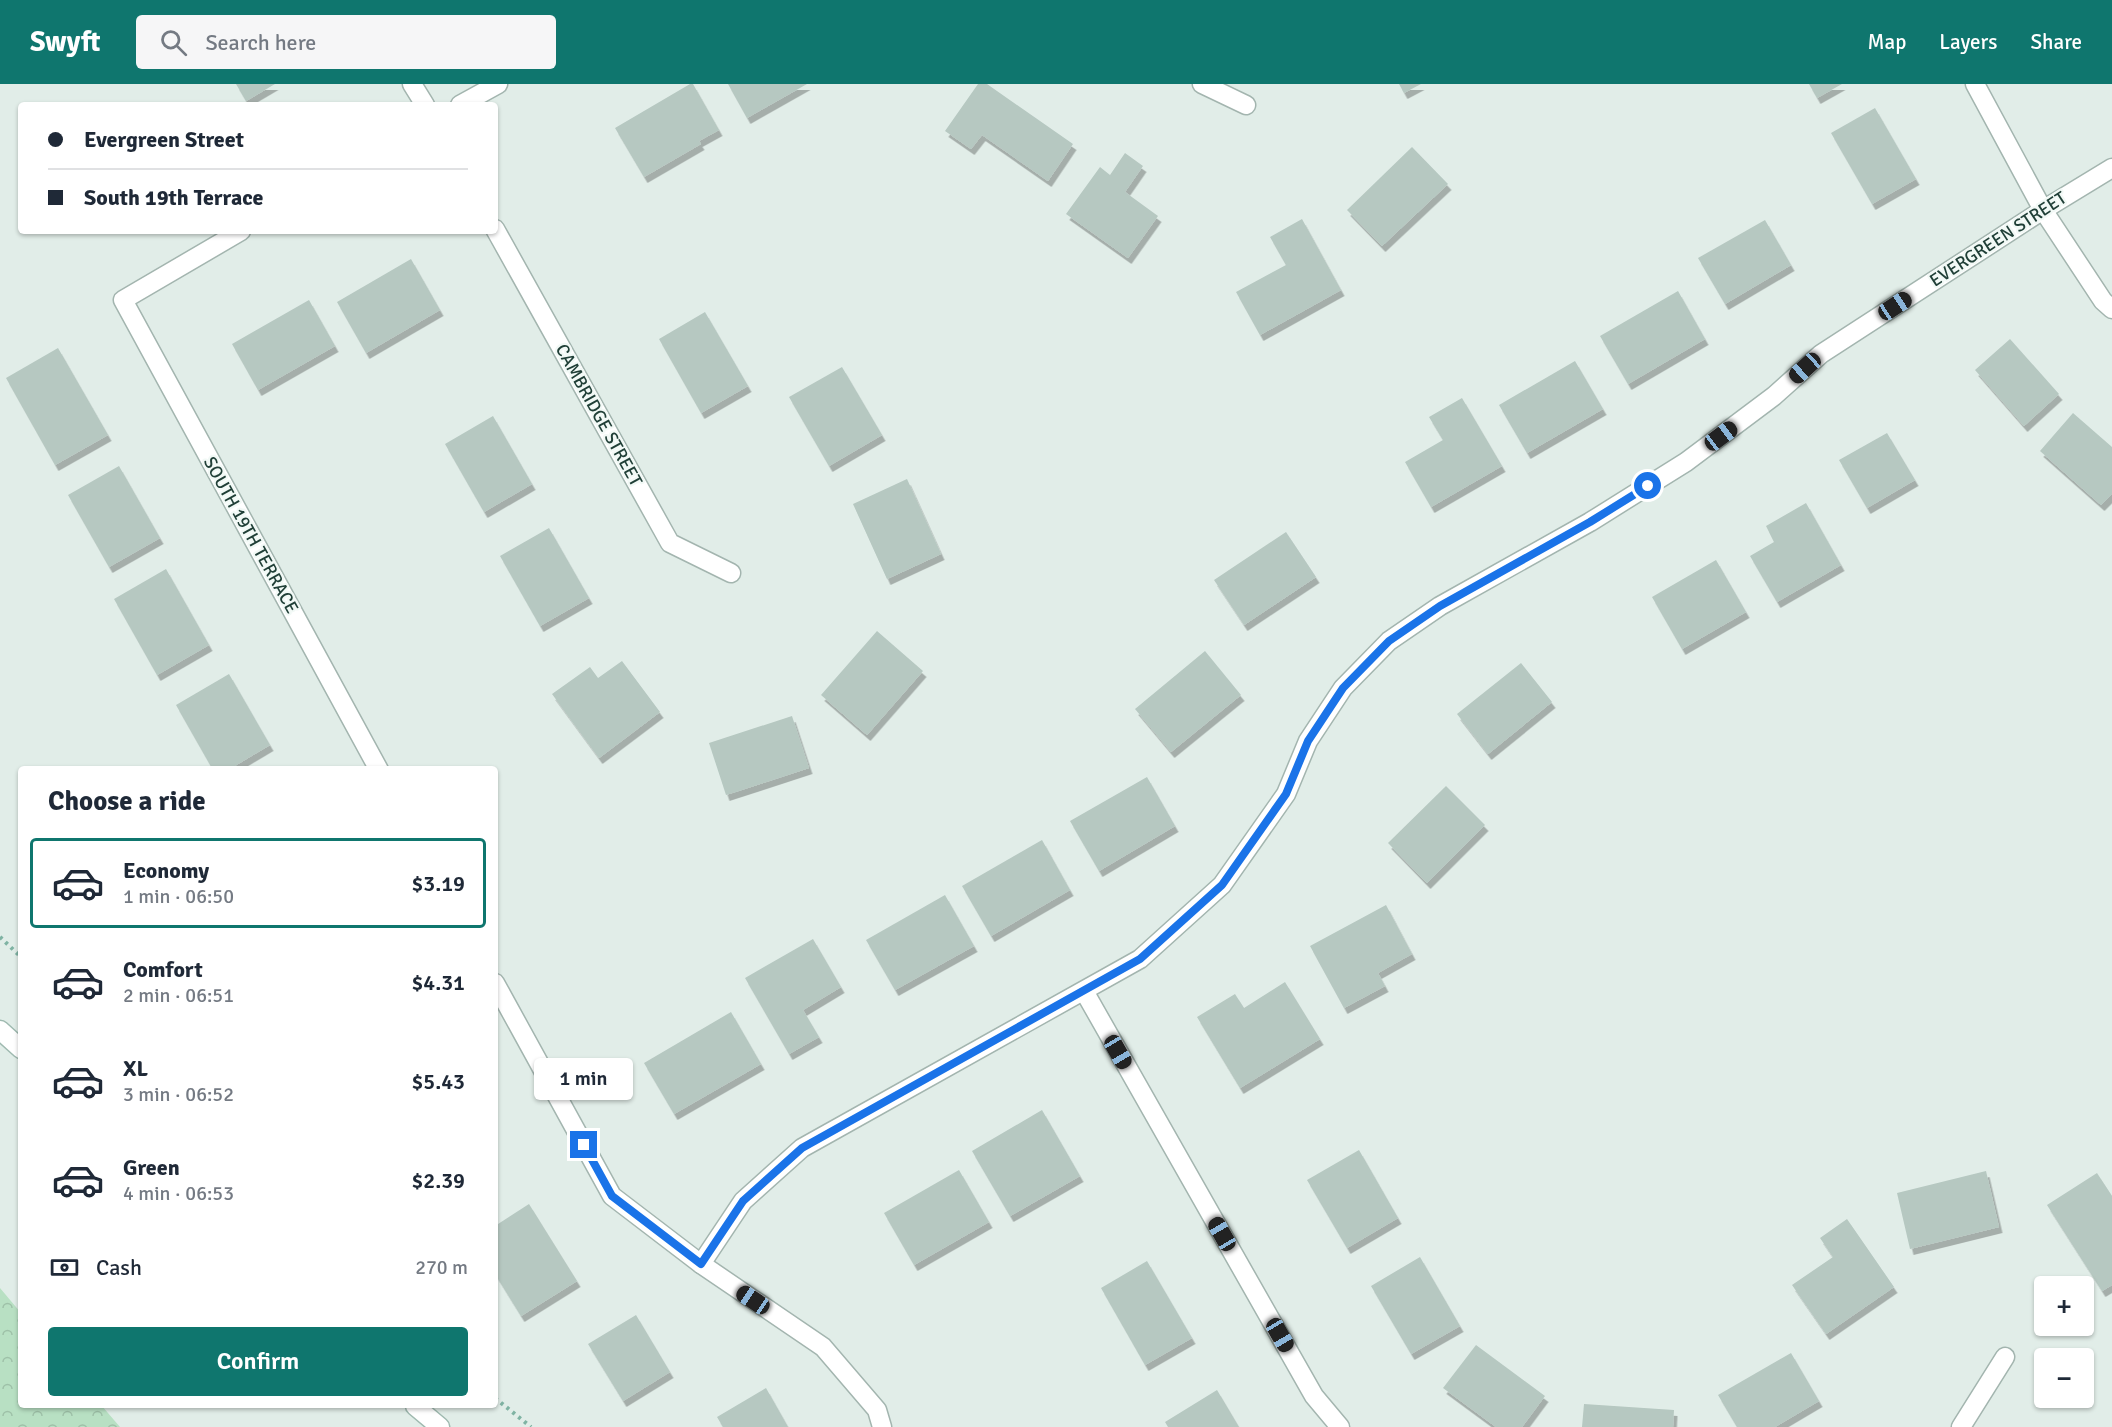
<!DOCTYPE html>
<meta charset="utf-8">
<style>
:root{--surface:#fff;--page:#f6f6f7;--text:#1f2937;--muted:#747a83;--line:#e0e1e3;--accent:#0f766e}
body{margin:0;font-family:Signika,sans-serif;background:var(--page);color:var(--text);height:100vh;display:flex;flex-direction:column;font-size:22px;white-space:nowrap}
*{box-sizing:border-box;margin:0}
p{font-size:20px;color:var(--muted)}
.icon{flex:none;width:33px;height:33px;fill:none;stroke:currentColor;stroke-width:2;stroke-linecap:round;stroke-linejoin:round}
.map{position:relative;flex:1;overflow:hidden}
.sheet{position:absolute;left:18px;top:682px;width:480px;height:642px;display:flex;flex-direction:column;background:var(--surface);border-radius:6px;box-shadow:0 2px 4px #0004}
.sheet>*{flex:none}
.guide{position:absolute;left:18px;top:18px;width:480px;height:132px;border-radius:6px;box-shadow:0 2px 4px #0004;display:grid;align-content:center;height:132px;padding:0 30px;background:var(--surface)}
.tools{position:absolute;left:2034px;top:1192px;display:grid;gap:12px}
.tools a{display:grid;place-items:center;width:60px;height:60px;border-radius:6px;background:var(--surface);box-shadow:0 2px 4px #0004;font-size:30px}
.end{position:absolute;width:27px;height:27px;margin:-14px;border:8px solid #1a73e8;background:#fff;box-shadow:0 0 0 3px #fff}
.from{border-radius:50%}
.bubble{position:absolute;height:42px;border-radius:6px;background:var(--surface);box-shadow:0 2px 4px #0004;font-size:20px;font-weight:600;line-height:42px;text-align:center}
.car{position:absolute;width:18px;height:36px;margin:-18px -9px;border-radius:8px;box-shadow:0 0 4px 2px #0007;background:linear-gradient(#222 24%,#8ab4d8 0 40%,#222 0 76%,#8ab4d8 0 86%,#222 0)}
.guide b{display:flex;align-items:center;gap:21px;height:57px;font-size:22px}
.guide b+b{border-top:2px solid var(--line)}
.guide i{width:15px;height:15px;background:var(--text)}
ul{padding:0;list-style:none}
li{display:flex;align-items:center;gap:18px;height:90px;margin:0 12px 9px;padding:0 18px;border:3px solid transparent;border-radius:6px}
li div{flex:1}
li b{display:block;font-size:22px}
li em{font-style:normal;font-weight:600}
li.selected{border-color:var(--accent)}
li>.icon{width:54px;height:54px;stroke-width:1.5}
h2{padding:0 30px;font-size:27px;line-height:72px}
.pay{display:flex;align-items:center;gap:15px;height:66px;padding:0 30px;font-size:22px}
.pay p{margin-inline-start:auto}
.action{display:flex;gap:12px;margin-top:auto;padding:12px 30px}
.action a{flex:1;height:69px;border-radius:6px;background:var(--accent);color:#fff;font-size:24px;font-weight:600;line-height:69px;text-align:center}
header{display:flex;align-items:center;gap:36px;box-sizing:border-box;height:84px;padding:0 30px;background:var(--accent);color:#fff}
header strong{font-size:28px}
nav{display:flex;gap:33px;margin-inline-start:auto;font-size:21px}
.search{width:420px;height:54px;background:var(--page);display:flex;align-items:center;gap:15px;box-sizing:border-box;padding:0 21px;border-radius:6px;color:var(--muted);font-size:22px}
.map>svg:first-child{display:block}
.forest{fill:url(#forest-crowns)}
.building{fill:#b6c8c1;filter:url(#shadow)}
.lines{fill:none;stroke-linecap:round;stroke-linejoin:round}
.minor-casing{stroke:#a3b5af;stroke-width:21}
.secondary-casing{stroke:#9fbab0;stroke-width:21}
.path{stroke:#7fb3a3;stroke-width:4;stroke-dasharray:3 4.5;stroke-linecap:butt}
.minor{stroke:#fff;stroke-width:18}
.secondary{stroke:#fff;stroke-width:18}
.route{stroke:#1a73e8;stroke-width:8}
.labels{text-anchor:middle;stroke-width:4.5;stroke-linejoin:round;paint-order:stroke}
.street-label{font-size:18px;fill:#203f37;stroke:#f2f9f6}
</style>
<header>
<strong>Swyft</strong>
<div class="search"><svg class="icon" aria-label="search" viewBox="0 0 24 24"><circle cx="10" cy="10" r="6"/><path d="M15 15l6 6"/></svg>Search here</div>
<nav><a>Map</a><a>Layers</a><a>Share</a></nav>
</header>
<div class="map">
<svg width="2112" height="1343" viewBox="0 0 2112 1343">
<defs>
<pattern id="forest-crowns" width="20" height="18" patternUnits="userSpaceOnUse" patternTransform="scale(1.5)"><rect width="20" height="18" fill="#b8e0c3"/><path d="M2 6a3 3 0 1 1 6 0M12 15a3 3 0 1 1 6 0" fill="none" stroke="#9ec1a8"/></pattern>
<filter id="shadow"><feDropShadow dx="3.5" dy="6" stdDeviation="0" flood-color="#0004"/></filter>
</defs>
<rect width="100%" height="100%" fill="#e1ede8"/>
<path class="forest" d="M0,1204l21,25v93h81l18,21h-120z"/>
<g class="building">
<path d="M236,0h39l-29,17z"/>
<path d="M690,0h3l26,46 -20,11 2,3 -57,33 -29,-49z"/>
<path d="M728,0h79l-60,34z"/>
<path d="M978,0h9l86,60 -25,37 -66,-46 -11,14 -26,-18z"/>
<path d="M1399,0h22l-17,9z"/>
<path d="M1809,0h33l-25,14z"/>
<path d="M1875,24l41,71 -44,25 -41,-71z"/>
<path d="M1412,63l36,37 -66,62 -35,-36z"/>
<path d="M1125,69l18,13 -18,26 33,24 -30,42 -62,-44 34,-47 10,8z"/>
<path d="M1302,135l39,71 -81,45 -24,-43 50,-27 -16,-28z"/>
<path d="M1765,136l26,45 -66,39 -27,-46z"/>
<path d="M411,175l29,51 -74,43 -29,-51z"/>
<path d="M1678,207l27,48 -77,45 -28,-48z"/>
<path d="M309,216l26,46 -77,44 -26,-46z"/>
<path d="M705,228l43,74 -47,27 -42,-74z"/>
<path d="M2010,255l49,55 -35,32 -49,-56z"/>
<path d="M58,264l50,87 -53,30 -49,-87z"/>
<path d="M1575,277l28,48 -76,44 -28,-48z"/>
<path d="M842,283l40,68 -53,31 -40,-69z"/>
<path d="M1462,314l40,68 -71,41 -26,-45 38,-22 -14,-23z"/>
<path d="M2073,329l39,34v47l-11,11 -61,-54z"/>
<path d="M493,332l39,68 -48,28 -39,-68z"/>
<path d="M1887,349l28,47 -48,28 -28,-48z"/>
<path d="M119,382l41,72 -51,29 -41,-72z"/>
<path d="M907,395l34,75 -54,25 -34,-75z"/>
<path d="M1806,419l35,62 -64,37 -27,-46 24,-14 -8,-16z"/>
<path d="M549,444l40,70 -49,28 -40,-70z"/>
<path d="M1286,448l30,45 -72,48 -30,-45z"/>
<path d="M1716,476l30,52 -64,37 -30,-52z"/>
<path d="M166,485l43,76 -52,30 -43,-76z"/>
<path d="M877,547l46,40 -56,64 -46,-40z"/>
<path d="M1205,567l36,44 -70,57 -36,-43z"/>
<path d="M622,577l38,51 -61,46 -47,-64 38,-27 8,11z"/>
<path d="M1521,579l31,39 -64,52 -31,-40z"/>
<path d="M229,590l41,71 -42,25h-15l-37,-65z"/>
<path d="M792,632l17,52 -83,27 -17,-52z"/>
<path d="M1147,693l28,49 -76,45 -29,-50z"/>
<path d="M1446,702l39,39 -58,58 -39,-40z"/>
<path d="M1042,756l28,50 -79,46 -29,-50z"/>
<path d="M945,811l29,51 -79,44 -29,-50z"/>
<path d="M1386,821l26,49 -34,19 7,13 -41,22 -34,-62z"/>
<path d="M813,855l28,48 -38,23 16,27 -30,17 -44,-76z"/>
<path d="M1285,898l35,57 -80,49 -43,-71 38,-23 9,14z"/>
<path d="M731,928l30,52 -87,50 -30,-51z"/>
<path d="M1042,1026l38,66 -70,40 -38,-65z"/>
<path d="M1359,1066l39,68 -51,30 -40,-68z"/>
<path d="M959,1086l30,52 -75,43 -30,-52z"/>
<path d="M1986,1087l13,56 -89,22 -13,-56z"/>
<path d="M2097,1089l15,23v89l-10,6 -55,-86z"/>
<path d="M529,1120l48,77 -56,35 -26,-42v-48z"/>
<path d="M1847,1135l47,68 -68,47 -34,-49 41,-28 -13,-19z"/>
<path d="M1420,1173l40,69 -49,28 -40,-68z"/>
<path d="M1147,1177l45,77 -47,27 -44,-77z"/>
<path d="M636,1231l34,57 -47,29 -35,-57z"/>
<path d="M1476,1261l69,51 -23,31h-26l-53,-39z"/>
<path d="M1791,1269l28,48 -44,26h-38l-19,-32z"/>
<path d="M766,1304l22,39h-65l-6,-10z"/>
<path d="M1217,1306l22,37h-71l-3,-5z"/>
<path d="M1584,1320l90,6 -1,17h-91z"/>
</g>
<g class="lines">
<defs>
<g id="minor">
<path d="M412,0l13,21"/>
<path d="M1202,0l44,21"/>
<path d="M1975,0l68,126 60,91 9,8"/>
<path d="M460,21l38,-21"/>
<path d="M495,145l175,314 61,30"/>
<path d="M241,147l-118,69 256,470"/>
<path d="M495,899l117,213 89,68 122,83 54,63 5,17"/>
<path d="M1084,907l230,405 26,31"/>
<path d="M701,1180l42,-63 59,-53 338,-189 82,-74 64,-91 22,-53 35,-53 46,-47 51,-35 150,-84 96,-60 88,-66 47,-42 222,-144 69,-42"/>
<path d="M1961,1343l44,-70"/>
</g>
<g id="secondary">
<path d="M0,946l21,19"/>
<path d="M415,1322l25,21"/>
</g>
</defs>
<use href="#minor" class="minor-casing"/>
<use href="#secondary" class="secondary-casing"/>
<g class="path">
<path d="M0,853l21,20"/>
<path d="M495,1314l36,29"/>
</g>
<use href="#minor" class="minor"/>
<use href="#secondary" class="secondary"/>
</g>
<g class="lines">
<path class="route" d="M584,1061l28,51 89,68 42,-63 59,-53 338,-189 82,-74 64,-91 22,-53 35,-53 46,-47 51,-35 150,-84 58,-36"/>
</g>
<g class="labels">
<g class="street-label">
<text transform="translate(1998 155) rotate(-33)" y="6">EVERGREEN STREET</text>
<text transform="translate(599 331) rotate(61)" y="6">CAMBRIDGE STREET</text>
<text transform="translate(251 451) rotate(61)" y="6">SOUTH 19TH TERRACE</text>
</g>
</g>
</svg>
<div class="tools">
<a>+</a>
<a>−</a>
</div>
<i class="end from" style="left:1648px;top:402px"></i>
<i class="end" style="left:584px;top:1061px"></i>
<div class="bubble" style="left:534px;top:974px;width:99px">1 min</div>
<i class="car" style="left:1895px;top:222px;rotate:57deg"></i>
<i class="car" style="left:1805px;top:284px;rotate:228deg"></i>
<i class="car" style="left:1721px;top:352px;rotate:53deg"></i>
<i class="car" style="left:1118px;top:968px;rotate:150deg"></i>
<i class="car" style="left:1222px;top:1150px;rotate:330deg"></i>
<i class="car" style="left:753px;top:1216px;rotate:304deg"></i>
<i class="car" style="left:1280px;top:1251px;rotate:150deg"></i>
<div class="guide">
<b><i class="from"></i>Evergreen Street</b>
<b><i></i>South 19th Terrace</b>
</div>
<section class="sheet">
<h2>Choose a ride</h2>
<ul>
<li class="selected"><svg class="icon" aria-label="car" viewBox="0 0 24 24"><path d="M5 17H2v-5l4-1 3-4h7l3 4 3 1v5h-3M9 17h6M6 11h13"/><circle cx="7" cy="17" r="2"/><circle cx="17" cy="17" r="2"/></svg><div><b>Economy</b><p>1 min · 06:50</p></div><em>$3.19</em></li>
<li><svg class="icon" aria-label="car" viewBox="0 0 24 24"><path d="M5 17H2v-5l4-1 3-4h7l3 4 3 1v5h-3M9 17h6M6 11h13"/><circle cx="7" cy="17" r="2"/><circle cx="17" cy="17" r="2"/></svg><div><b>Comfort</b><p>2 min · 06:51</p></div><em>$4.31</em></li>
<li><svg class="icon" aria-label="car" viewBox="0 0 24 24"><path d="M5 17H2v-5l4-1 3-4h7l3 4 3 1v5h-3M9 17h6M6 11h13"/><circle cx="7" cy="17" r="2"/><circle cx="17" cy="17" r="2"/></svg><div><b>XL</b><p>3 min · 06:52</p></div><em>$5.43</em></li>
<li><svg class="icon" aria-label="car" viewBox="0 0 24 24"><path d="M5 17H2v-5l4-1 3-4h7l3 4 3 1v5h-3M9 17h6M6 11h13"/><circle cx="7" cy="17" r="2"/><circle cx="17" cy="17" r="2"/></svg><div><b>Green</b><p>4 min · 06:53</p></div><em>$2.39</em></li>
</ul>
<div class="pay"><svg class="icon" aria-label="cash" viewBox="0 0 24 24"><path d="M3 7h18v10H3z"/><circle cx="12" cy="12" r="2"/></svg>Cash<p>270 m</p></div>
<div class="action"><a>Confirm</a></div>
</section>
</div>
